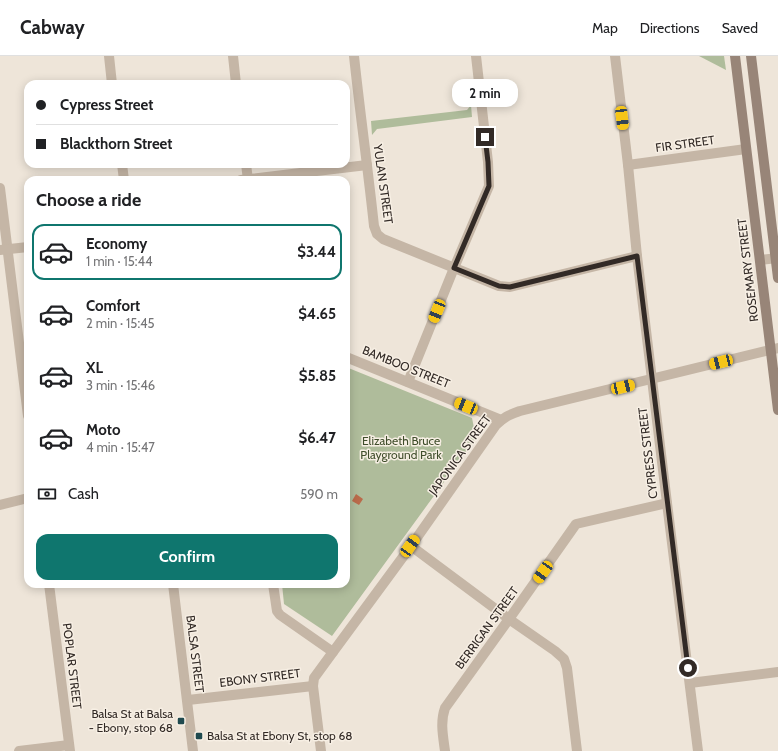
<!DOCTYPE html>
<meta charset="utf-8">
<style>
:root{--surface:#fff;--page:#f2f2f2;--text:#202124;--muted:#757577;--line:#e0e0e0;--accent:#0f766e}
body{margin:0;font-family:Cabin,sans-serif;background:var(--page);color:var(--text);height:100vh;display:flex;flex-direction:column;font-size:15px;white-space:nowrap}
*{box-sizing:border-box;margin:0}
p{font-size:13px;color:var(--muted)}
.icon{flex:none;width:22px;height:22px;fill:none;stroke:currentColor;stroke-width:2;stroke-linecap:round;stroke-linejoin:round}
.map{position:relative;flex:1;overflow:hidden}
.sheet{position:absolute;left:24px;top:120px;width:326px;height:412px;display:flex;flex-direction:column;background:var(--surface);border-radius:12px;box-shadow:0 2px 10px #0003}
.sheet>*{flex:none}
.hud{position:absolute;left:24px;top:24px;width:326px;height:88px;border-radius:12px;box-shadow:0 2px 10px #0003;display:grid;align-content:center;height:88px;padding:0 12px;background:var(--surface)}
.end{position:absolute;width:18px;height:18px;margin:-9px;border:5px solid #322a26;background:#fff;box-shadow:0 0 0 2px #fff}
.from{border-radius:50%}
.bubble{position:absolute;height:28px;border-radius:12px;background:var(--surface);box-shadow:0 2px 10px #0003;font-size:13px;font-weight:700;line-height:28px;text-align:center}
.car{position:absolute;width:12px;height:24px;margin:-12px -6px;border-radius:5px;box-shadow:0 0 3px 1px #0007;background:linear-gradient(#f5c518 24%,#345 0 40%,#f5c518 0 76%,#345 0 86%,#f5c518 0)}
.hud b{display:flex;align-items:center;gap:14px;height:38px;font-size:15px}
.hud b+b{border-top:1px solid var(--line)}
.hud i{width:10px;height:10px;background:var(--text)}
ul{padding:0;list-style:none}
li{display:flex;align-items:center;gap:12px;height:56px;margin:0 8px 6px;padding:0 4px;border:2px solid transparent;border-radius:12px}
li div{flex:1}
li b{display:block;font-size:15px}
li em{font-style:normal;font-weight:700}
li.active{border-color:var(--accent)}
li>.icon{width:36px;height:36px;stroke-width:1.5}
h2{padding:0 12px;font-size:18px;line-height:48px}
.pay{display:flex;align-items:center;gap:10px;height:44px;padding:0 12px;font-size:15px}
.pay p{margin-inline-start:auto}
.action{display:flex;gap:8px;margin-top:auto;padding:8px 12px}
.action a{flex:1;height:46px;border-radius:12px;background:var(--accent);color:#fff;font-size:16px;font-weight:700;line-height:46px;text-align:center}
header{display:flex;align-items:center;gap:24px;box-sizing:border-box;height:56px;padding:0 20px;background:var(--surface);border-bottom:1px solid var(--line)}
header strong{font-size:19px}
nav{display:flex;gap:22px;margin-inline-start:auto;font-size:14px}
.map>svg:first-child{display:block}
.green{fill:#afbc9b}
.building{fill:#ba6b4b}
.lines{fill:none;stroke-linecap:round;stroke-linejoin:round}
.minor{stroke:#c5b6a6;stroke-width:10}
.tertiary{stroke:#c5b6a6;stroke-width:10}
.secondary{stroke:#988578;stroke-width:10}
.route{stroke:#322a26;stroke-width:5}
.poi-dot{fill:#204a4f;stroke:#f7efe4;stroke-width:1.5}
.labels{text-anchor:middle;stroke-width:3;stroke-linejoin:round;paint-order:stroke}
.street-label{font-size:12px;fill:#322a26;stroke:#f7efe4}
.park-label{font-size:12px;fill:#404e2c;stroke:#f7efe4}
.poi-label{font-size:12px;fill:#322a26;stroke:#f7efe4;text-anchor:end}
</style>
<header>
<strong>Cabway</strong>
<nav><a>Map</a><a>Directions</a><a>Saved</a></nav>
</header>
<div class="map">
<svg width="778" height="695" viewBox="0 0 778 695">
<rect width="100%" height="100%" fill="#eee5d9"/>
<g class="green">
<path d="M699,0h25l2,14z"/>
<path d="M471,49l1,12 -95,12 -5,6 -1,-14 96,-11z"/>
<path d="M346,311l126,51 4,20 -144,198 -48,-32 -2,-20h64z"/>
</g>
<path class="building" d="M356,438l7,5 -4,6 -7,-4z"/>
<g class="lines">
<g class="minor">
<path d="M233,0l3,28"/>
<path d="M354,0c6,57 14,113 20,170l3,8 6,5 116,47 11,1 127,-31"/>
<path d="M615,0l13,109 9,91 30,247 31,248"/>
<path d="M246,108l2,16"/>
<path d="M628,109l118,-16"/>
<path d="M241,124l126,-15"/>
<path d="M0,132l28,228"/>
<path d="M0,194l28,-3"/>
<path d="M760,204l18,-2"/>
<path d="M346,301l155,63"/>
<path d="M408,326l46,-114 35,-82 -1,-24 -12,-106"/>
<path d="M0,449l28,-7"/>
<path d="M411,490l98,73 46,32 9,8 3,9 10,83"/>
<path d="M49,528l21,167"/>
<path d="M273,528l4,27 3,4 53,37"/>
<path d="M690,627l88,-11"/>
<path d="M188,644l125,-14"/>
<path d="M19,695l50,-6"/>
<path d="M321,695l-8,-65 1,-8 19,-26 78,-106 85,-121c9,-9 13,-10 24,-14l258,-63"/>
<path d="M445,695c-2,-15 -5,-29 0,-43l64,-89 67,-95 91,-21"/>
</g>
<g class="tertiary">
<path d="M109,0l3,28"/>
<path d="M122,108l2,16"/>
<path d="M173,528l20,167"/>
</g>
<g class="secondary">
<path d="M735,0l43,354"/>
<path d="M751,0l27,222"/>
</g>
</g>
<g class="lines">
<path class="route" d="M485,81l3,25 1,24 -35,82 45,18 11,1 127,-31 51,412"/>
</g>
<g class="poi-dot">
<rect x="177" y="661" width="8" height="8" rx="2"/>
<rect x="195" y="676" width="8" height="8" rx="2"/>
</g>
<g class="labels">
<g class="street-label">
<text transform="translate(685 88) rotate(-8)" y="4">FIR STREET</text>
<text transform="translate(383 128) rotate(82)" y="4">YULAN STREET</text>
<text transform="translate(748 214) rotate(-97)" y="4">ROSEMARY STREET</text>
<text transform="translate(406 311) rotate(22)" y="4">BAMBOO STREET</text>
<text transform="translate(648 397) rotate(-97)" y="4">CYPRESS STREET</text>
<text transform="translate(460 399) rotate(-54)" y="4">JAPONICA STREET</text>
<text transform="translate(487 572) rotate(-54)" y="4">BERRIGAN STREET</text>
<text transform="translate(195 598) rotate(83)" y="4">BALSA STREET</text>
<text transform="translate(72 610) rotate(83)" y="4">POPLAR STREET</text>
<text transform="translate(260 622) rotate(-7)" y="4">EBONY STREET</text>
</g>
<g class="park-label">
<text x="401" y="389">Elizabeth Bruce<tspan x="401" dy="14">Playground Park</tspan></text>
</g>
<g class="poi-label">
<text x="173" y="662">Balsa St at Balsa<tspan x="173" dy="14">- Ebony, stop 68</tspan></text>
<text x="207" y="684" text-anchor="start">Balsa St at Ebony St, stop 68</text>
</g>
</g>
</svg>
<i class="end from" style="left:688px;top:612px"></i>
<i class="end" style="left:485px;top:81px"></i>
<div class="bubble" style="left:452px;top:23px;width:66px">2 min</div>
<i class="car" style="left:622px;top:62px;rotate:173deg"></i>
<i class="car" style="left:437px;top:255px;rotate:202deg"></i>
<i class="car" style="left:721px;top:306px;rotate:256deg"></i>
<i class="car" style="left:623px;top:331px;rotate:77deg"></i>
<i class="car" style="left:466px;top:350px;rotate:292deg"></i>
<i class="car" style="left:410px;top:490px;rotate:35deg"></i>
<i class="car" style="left:543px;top:516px;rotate:215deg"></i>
<div class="hud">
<b><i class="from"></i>Cypress Street</b>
<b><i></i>Blackthorn Street</b>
</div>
<section class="sheet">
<h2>Choose a ride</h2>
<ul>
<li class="active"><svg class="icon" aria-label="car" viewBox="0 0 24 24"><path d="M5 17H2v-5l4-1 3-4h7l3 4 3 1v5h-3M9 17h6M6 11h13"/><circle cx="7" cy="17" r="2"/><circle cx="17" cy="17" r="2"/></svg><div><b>Economy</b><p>1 min · 15:44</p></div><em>$3.44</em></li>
<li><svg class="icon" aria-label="car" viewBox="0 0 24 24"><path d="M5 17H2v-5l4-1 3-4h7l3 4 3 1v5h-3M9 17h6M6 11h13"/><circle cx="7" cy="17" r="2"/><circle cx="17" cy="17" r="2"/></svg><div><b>Comfort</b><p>2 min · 15:45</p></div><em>$4.65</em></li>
<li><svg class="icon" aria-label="car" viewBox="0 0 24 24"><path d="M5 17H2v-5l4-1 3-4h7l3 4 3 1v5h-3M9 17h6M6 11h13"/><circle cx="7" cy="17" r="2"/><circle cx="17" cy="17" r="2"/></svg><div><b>XL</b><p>3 min · 15:46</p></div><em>$5.85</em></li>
<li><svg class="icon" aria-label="car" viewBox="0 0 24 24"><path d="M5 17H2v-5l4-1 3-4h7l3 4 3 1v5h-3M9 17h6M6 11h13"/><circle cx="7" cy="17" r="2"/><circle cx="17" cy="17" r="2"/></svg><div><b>Moto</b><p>4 min · 15:47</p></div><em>$6.47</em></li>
</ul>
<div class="pay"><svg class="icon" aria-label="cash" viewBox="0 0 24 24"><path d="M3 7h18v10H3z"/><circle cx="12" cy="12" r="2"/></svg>Cash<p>590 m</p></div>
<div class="action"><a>Confirm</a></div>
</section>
</div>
